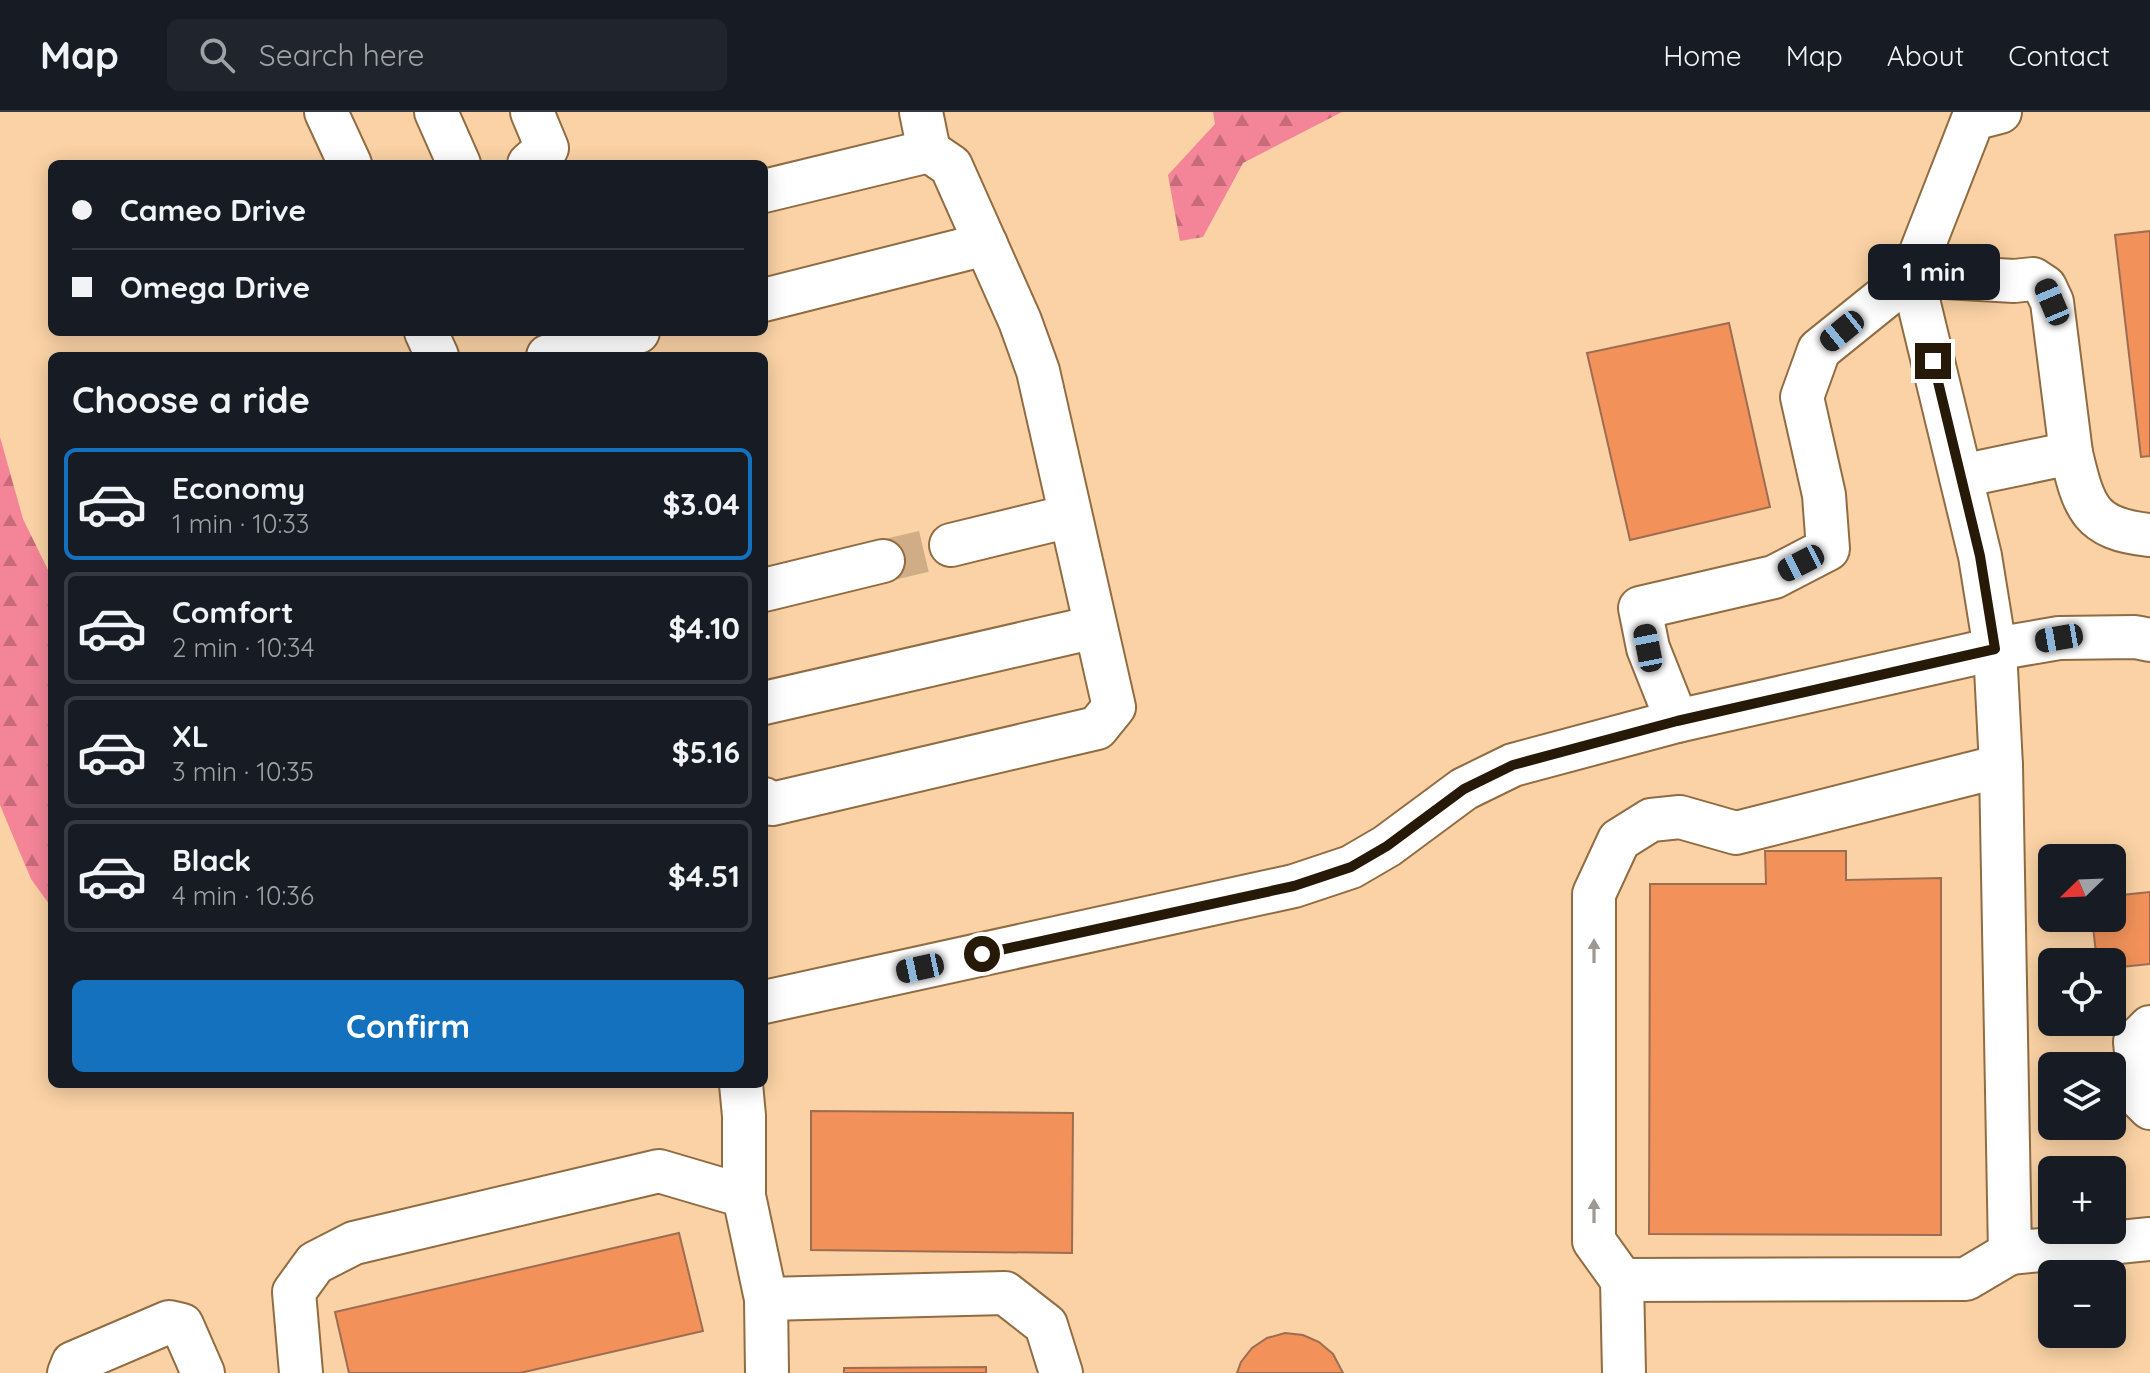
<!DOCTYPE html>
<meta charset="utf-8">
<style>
:root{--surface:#171b24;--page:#20242c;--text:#f1f3f6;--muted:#9ea1a6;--line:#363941;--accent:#1371bd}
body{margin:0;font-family:Quicksand,sans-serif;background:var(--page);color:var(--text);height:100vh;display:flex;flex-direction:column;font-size:30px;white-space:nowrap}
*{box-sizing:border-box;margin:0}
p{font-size:26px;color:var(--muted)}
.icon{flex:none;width:44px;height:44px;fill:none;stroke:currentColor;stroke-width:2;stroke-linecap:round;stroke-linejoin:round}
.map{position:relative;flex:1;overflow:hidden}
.side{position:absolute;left:48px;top:240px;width:720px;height:736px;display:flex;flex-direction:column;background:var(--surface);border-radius:12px;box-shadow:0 4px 20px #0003}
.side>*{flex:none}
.guide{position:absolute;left:48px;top:48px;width:720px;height:176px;border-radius:12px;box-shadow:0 4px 20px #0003;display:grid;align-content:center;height:176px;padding:0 24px;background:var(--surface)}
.needle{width:52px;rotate:247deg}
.controls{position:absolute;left:2038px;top:732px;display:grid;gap:16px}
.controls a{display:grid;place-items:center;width:88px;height:88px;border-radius:12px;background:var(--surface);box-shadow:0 4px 20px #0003;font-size:40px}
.end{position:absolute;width:36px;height:36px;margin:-18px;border:10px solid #271908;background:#fff;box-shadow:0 0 0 4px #fff}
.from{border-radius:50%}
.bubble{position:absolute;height:56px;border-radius:12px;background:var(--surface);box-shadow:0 4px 20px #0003;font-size:26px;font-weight:700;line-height:56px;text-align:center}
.car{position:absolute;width:24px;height:48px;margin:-24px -12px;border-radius:10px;box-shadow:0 0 6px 2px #0007;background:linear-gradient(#222 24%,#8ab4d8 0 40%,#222 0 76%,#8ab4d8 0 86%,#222 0)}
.guide b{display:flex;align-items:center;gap:28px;height:76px;font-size:30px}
.guide b+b{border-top:2px solid var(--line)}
.guide i{width:20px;height:20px;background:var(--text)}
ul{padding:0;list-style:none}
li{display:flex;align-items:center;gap:24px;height:112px;margin:0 16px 12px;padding:0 8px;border:4px solid var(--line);border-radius:12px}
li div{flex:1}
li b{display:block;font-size:30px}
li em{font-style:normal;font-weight:700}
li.active{border-color:var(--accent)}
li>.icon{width:72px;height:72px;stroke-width:1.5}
h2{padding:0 24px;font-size:36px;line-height:96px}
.action{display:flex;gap:16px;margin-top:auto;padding:16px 24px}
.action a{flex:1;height:92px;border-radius:12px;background:var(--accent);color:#fff;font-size:32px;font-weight:700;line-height:92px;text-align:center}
header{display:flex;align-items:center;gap:48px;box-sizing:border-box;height:112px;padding:0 40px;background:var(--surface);border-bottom:2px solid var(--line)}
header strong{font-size:38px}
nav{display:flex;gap:44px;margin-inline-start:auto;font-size:28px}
.search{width:560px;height:72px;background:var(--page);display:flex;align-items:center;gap:20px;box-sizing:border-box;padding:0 28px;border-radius:12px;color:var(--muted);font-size:30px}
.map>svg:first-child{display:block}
.forest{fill:url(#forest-firs)}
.building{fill:#f2925a;stroke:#9d6d52;stroke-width:2}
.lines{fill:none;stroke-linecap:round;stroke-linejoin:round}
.minor-tunnel{stroke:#d0ad86;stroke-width:42;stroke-dasharray:42 21;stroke-linecap:butt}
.minor-casing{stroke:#906c42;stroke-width:46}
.minor{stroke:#fff;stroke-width:42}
.oneway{fill:#9e9890}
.route{stroke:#271908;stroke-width:10}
</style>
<header>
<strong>Map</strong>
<div class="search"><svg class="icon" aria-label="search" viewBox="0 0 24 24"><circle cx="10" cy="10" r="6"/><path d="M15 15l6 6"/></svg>Search here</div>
<nav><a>Home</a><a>Map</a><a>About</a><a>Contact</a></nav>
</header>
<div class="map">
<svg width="2150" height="1261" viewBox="0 0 2150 1261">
<defs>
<pattern id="forest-firs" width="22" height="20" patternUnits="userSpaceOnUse" patternTransform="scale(2)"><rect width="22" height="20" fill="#f48498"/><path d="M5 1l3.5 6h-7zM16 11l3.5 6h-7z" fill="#c66b7a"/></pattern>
</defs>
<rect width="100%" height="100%" fill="#fad2a5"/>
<g class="forest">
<path d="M1213,0h129l-99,51 -40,74 -23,4 -12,-66 47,-51z"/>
<path d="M0,325l23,82 29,59v330l-21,-29 -31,-74z"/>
</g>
<g class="building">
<path d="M2150,119v225l-9,1 -26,-222z"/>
<path d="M1729,211l41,184 -140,33 -43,-187z"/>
<path d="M1765,739h81v29l95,-2v357l-292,-1 1,-350h116z"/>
<path d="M2150,780v72l-38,4v-6h-15l-5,-44h20v-22z"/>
<path d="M811,999l262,2 -1,140 -261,-3z"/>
<path d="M679,1121l24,98 -183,42h-171l-14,-61z"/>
<path d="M1285,1221l18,2 16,7 14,12 10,19h-106l4,-11 11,-14 15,-10z"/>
<path d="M986,1255v6h-142v-5z"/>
</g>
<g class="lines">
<path class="minor-tunnel" d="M883,449l68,-16"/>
<defs>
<g id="minor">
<path d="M326,0l24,52"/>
<path d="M436,0l23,52"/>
<path d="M921,0l8,39"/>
<path d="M529,52l18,-16 -15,-36"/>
<path d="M764,79l165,-40 22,15 69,155 18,50 76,336 -17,21 -325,76 -8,-5"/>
<path d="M1912,163l68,281 15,93 6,117 9,487 140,-14"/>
<path d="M1912,163l102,6 19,-2 12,8 7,15 19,151 -110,23"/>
<path d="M764,188l222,-56"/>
<path d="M426,220l11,24"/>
<path d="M548,244l90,-24"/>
<path d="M2071,341c13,54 18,76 79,82"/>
<path d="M951,433l119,-29"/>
<path d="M764,478l119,-29"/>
<path d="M764,591l331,-76"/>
<path d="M1677,609l-29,-73 -8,-40 134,-31 54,-28 -4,-54 -22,-98 17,-47 93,-75 61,-156 27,-7"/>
<path d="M764,890l530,-116 57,-19 36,-21 77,-57 49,-24 164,-44 318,-72 64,-11 76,-1 15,3"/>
<path d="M2150,915l-15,15 6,57 9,9"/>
<path d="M741,972l3,32v80"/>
<path d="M1622,1168l344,-1 44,-26"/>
<path d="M766,1187l1,74"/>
<path d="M69,1261l4,-10 96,-41 13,3 21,48"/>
<path d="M301,1261l-7,-81 21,-29 39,-20 305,-72 85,25 22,103 239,-6 41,32 15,48"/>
<path d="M1624,1261l-2,-93 -28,-39v-347l25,-54 32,-20 29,-3 56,16 265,-67"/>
</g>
</defs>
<use href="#minor" class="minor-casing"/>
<use href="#minor" class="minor"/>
</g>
<defs><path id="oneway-solid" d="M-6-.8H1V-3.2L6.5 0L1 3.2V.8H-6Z" transform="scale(2)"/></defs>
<g class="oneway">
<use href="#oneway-solid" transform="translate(1594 839) rotate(-90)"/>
<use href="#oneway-solid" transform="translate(1594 1099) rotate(-90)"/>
</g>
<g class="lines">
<path class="route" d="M982,842l312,-68 57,-19 36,-21 77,-57 49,-24 164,-44 318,-72 -15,-93 -47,-195"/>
</g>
</svg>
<div class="controls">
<a><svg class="needle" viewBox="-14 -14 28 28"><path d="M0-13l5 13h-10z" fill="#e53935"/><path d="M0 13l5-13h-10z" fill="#9ea1a6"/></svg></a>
<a><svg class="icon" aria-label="locate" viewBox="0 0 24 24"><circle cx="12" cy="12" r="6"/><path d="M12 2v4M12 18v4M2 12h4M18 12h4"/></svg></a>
<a><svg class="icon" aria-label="layers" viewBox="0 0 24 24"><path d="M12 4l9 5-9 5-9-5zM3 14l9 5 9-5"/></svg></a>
<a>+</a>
<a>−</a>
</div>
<i class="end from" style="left:982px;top:842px"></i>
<i class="end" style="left:1933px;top:249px"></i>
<div class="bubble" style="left:1868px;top:132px;width:132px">1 min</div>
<i class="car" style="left:2052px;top:190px;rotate:337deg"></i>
<i class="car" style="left:1842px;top:219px;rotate:231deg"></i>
<i class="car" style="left:1801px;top:451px;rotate:243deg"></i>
<i class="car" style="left:2059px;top:526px;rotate:260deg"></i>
<i class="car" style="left:1648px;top:536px;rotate:349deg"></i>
<i class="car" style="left:920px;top:856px;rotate:258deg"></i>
<div class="guide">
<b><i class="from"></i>Cameo Drive</b>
<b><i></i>Omega Drive</b>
</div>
<section class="side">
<h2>Choose a ride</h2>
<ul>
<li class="active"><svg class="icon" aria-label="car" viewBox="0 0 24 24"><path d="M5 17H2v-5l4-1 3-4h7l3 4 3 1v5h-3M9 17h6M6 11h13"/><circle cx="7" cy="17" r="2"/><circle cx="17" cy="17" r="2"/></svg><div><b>Economy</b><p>1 min · 10:33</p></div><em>$3.04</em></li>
<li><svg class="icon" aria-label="car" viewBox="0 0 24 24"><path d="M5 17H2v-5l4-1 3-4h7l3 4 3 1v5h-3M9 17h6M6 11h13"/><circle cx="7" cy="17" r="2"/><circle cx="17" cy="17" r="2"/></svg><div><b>Comfort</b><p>2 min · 10:34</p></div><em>$4.10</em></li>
<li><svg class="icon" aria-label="car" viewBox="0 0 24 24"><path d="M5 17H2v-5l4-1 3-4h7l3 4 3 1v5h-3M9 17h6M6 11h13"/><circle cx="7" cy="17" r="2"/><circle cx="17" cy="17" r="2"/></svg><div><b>XL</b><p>3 min · 10:35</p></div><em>$5.16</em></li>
<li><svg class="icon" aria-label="car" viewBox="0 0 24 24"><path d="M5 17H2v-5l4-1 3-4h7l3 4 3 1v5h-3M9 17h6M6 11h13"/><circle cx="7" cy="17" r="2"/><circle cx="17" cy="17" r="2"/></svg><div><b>Black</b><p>4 min · 10:36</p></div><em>$4.51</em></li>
</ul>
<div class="action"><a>Confirm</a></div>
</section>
</div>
